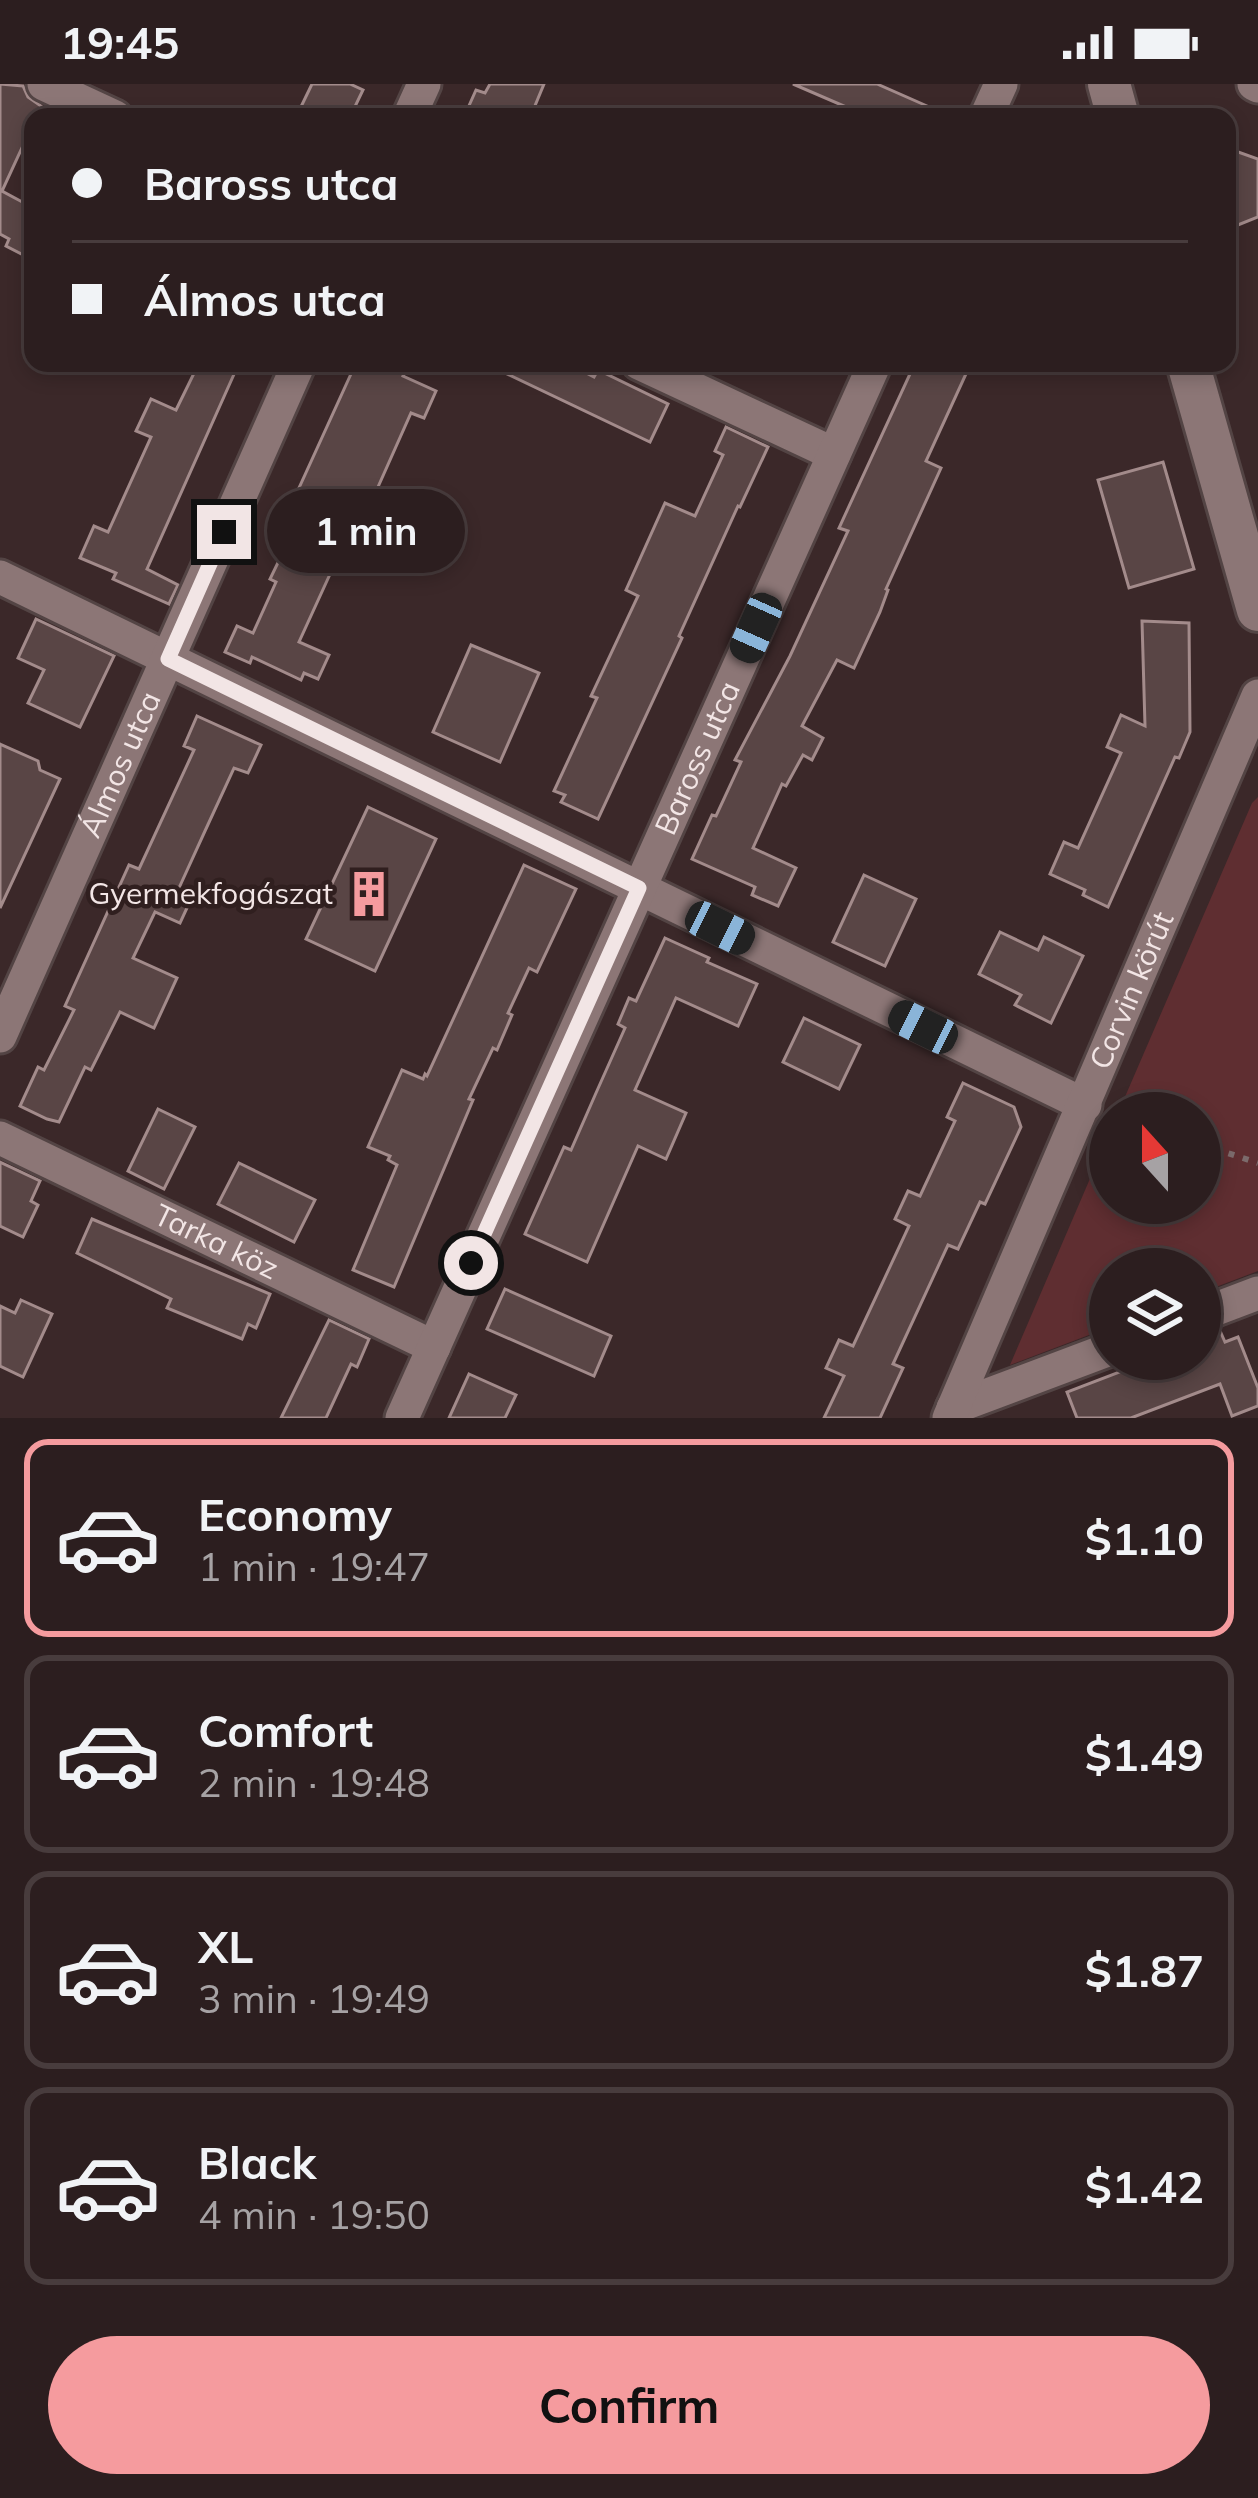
<!DOCTYPE html>
<meta charset="utf-8">
<style>
:root{--surface:#2c1e1f;--page:#382b2c;--text:#f1f3f6;--muted:#a6a2a4;--line:#483c3d;--accent:#f59b9e}
body{margin:0;font-family:Mulish,sans-serif;background:var(--page);color:var(--text);height:100vh;display:flex;flex-direction:column;font-size:45px;white-space:nowrap}
*{box-sizing:border-box;margin:0}
p{font-size:39px;color:var(--muted)}
.icon{flex:none;width:66px;height:66px;fill:none;stroke:currentColor;stroke-width:2;stroke-linecap:round;stroke-linejoin:round}
.map{position:relative;height:1334px;overflow:hidden}
.panel{display:flex;flex-direction:column;background:var(--surface);flex:1}
.panel>*{flex:none}
.guide{position:absolute;left:24px;top:24px;width:1212px;height:264px;border-radius:24px;box-shadow:0 6px 18px #0003,0 0 0 3px var(--line);display:grid;align-content:center;height:264px;padding:0 48px;background:var(--surface)}
.needle{width:78px;rotate:339deg}
.controls{position:absolute;left:1089px;top:1008px;display:grid;gap:24px}
.controls a{display:grid;place-items:center;width:132px;height:132px;border-radius:50%;background:var(--surface);box-shadow:0 6px 18px #0003,0 0 0 3px var(--line);font-size:60px}
.end{position:absolute;width:54px;height:54px;margin:-27px;border:15px solid #f2e5e5;background:#111;box-shadow:0 0 0 6px #111}
.from{border-radius:50%}
.bubble{position:absolute;height:84px;border-radius:42px;background:var(--surface);box-shadow:0 6px 18px #0003,0 0 0 3px var(--line);font-size:39px;font-weight:700;line-height:84px;text-align:center}
.car{position:absolute;width:36px;height:72px;margin:-36px -18px;border-radius:15px;box-shadow:0 0 9px 3px #0007;background:linear-gradient(#222 24%,#8ab4d8 0 40%,#222 0 76%,#8ab4d8 0 86%,#222 0)}
.guide b{display:flex;align-items:center;gap:42px;height:114px;font-size:45px}
.guide b+b{border-top:3px solid var(--line)}
.guide i{width:30px;height:30px;background:var(--text)}
ul{padding:21px 0 0;list-style:none}
li{display:flex;align-items:center;gap:36px;height:198px;margin:0 24px 18px;padding:0 24px;border:6px solid var(--line);border-radius:24px}
li div{flex:1}
li b{display:block;font-size:45px}
li em{font-style:normal;font-weight:700}
li.selected{border-color:var(--accent)}
li>.icon{width:108px;height:108px;stroke-width:1.5}
.button{display:flex;gap:24px;margin-top:auto;padding:24px 48px}
.button a{flex:1;height:138px;border-radius:72px;background:var(--accent);color:#111;font-size:48px;font-weight:700;line-height:138px;text-align:center}
.status{display:flex;justify-content:space-between;align-items:center;height:84px;padding:0 60px;background:var(--surface);direction:ltr}
.status svg{height:33px;fill:currentColor}
.map>svg:first-child{display:block}
.green{fill:#5f2e31}
.building{fill:#594545;stroke:#a38b8b;stroke-width:3}
.lines{fill:none;stroke-linecap:round;stroke-linejoin:round}
.minor-casing{stroke:#534444;stroke-width:39}
.tertiary-casing{stroke:#534444;stroke-width:48}
.path{stroke:#7c6b6c;stroke-width:6;stroke-dasharray:6 9;stroke-linecap:butt}
.minor{stroke:#8c7676;stroke-width:33}
.tertiary{stroke:#8c7676;stroke-width:42}
.route{stroke:#f2e5e5;stroke-width:15}
.labels{text-anchor:middle;stroke-width:9;stroke-linejoin:round;paint-order:stroke}
.street-label{font-size:30px;fill:#f2e5e5;stroke:#301f1f}
.poi-label{font-size:30px;fill:#f2e5e5;stroke:#301f1f;text-anchor:end}
</style>
<div class="status"><b>19:45</b><svg viewBox="0 0 49 12"><path d="M0 12V9h3v3zM5 12V6h3v6zM10 12V3h3v9zM15 12V0h3v12zM26 1h20v11H26zM47 4h2v5h-2z"/></svg></div>
<div class="map">
<svg width="1258" height="1334" viewBox="0 0 1258 1334">
<rect width="100%" height="100%" fill="#3b2829"/>
<path class="green" d="M1258,713v474l-58,22v-24h-90v58l-100,38 100,-233v71h90v-90h-82l134,-310z"/>
<g class="building">
<path d="M0,0l23,2 5,11 13,9 -5,11h-3v7l-31,67 24,13 7,-16v72l-27,-14 3,-7 -9,-5z"/>
<path d="M312,0h38l13,6 -13,27h-54z"/>
<path d="M490,0h54l-12,29 9,4h-77l12,-27 9,3z"/>
<path d="M793,0h84l75,33h-105l4,-8z"/>
<path d="M1227,64l31,11v58l-25,10 -6,-15z"/>
<path d="M199,279h40l-92,206 31,16 -9,19 -56,-25 3,-6 -36,-15 14,-32 14,6 43,-95 -15,-6 15,-32 25,11z"/>
<path d="M356,279h53l-6,13 33,15 -12,27 -13,-5 -37,83 10,5 -2,7 11,5 -11,24 -29,-13 -54,118 30,13 -11,24 -14,-6 -3,7 -49,-23 -2,6 -25,-11 12,-26 16,7 23,-51 -6,-3 17,-35 5,2 23,-51 -16,-7z"/>
<path d="M484,279h83l27,14 4,-7 70,34 -18,38z"/>
<path d="M915,279h56l-45,98 15,7 -55,121 2,1 -8,22 -26,56 -17,-8 -35,66 21,12 -11,22 -9,-5 -17,31 -4,-2 -29,64 43,20 -18,38 -26,-11 3,-8 -63,-28 20,-44 4,1 25,-54 -6,-2 55,-104 58,-125 -9,-3z"/>
<path d="M726,343l42,20 -28,60 -2,-1 -59,130 3,2 -84,181 -37,-17 4,-7 -11,-4 43,-93 -6,-2 47,-100 -12,-6 39,-87 30,13 28,-61 -8,-4z"/>
<path d="M1163,378l31,107 -65,19 -31,-108z"/>
<path d="M36,535l78,37 -34,71 -52,-24 16,-33 -26,-12z"/>
<path d="M1142,537l47,2 1,109 -11,26 -4,-1 -67,150 -25,-12 2,-5 -35,-16 14,-32 14,6 43,-95 -14,-6 14,-32 24,11z"/>
<path d="M471,561l68,28 -39,89 -67,-30z"/>
<path d="M197,632l64,29 -13,28 -14,-5 -29,63 -26,57 14,7 -13,28 -25,-11 -22,46 44,20 -23,50 -34,-16 -29,58 -6,-3 -26,55 -12,-3 -27,-13 18,-39 6,3 30,-60 -9,-4 64,-141 10,4 55,-119 -10,-4z"/>
<path d="M0,660l38,17 2,9 20,9 -60,129z"/>
<path d="M368,723l68,32 -61,132 -69,-32z"/>
<path d="M524,781l52,24 -39,83 -8,-4 -21,45 4,2 -15,35 -4,-2 -24,51 4,1 -79,187 -41,-17 44,-105 -9,-5 2,-4 -22,-9 34,-77 21,9 2,-5 2,2z"/>
<path d="M864,791l52,24 -31,67 -52,-24z"/>
<path d="M1000,848l38,18 6,-13 39,19 -32,67 -36,-18 6,-10 -42,-21z"/>
<path d="M665,854l44,20 -2,4 50,22 -19,42 -62,-28 -41,92 51,23 -20,46 -28,-13 -51,116 -62,-28 39,-87 7,3 25,-57 29,-65 -7,-4 11,-26 7,3z"/>
<path d="M804,934l56,27 -21,44 -56,-27z"/>
<path d="M963,999l51,24 7,20 -36,77 -5,-2 -22,47 -10,-4 -55,119 10,4 -23,50h-56l20,-42 -18,-8 13,-28 14,6 56,-120 -14,-7 13,-28 12,5 35,-75 -8,-4z"/>
<path d="M158,1025l37,18 -31,62 -36,-18z"/>
<path d="M0,1078l40,19 -9,20 7,4 -15,32 -23,-11z"/>
<path d="M239,1079l76,37 -21,42 -76,-38z"/>
<path d="M92,1135l178,75 -14,34 -8,-4 -6,15 -75,-31 4,-9 -94,-46z"/>
<path d="M505,1205l106,47 -17,40 -107,-47z"/>
<path d="M21,1216l31,14 -29,63 -23,-11v-60l15,7z"/>
<path d="M329,1236l40,19 -12,28 -6,-3 -25,54h-45z"/>
<path d="M1221,1249l4,9 13,-5 20,51v18l-26,10 -12,-32 -89,34h-54l-10,-26 58,-22 -2,-5 14,-6h63v-18z"/>
<path d="M469,1290l47,21 -11,23h-56z"/>
</g>
<g class="lines">
<defs>
<g id="minor">
<path d="M44,0l71,33"/>
<path d="M1254,0l4,2"/>
<path d="M409,33l15,-33"/>
<path d="M986,33l15,-33"/>
<path d="M639,279l195,91"/>
<path d="M0,493l1085,528"/>
<path id="s1" d="M0,952l299,-673"/>
<path id="s2" d="M0,1054l434,209"/>
<path d="M1200,1231l58,-22"/>
<path d="M953,1324l157,-59"/>
<path id="s3" d="M402,1334l473,-1055"/>
<path id="s4" d="M949,1334l309,-722"/>
</g>
<g id="tertiary">
<path d="M1109,0l9,33"/>
<path d="M1188,279l70,247"/>
</g>
</defs>
<use href="#minor" class="minor-casing"/>
<use href="#tertiary" class="tertiary-casing"/>
<g class="path">
<path d="M1200,1060l58,19"/>
<path d="M1091,1078l19,8"/>
</g>
<use href="#minor" class="minor"/>
<use href="#tertiary" class="tertiary"/>
</g>
<g class="lines">
<path class="route" d="M224,448l-56,127 471,229 -168,375"/>
</g>
<defs>
<symbol id="building-bare" viewBox="-9 -9 18 18"><path d="M-4-6H4V6H1V3H-1V6H-4ZM-2.5-4.3h1.7v1.8h-1.7ZM.8-4.3h1.7v1.8H.8ZM-2.5-1h1.7V.8h-1.7ZM.8-1h1.7V.8H.8Z" fill="#f59b9e" stroke="#301f1f" stroke-width="2.5" paint-order="stroke"/></symbol>
</defs>
<g fill-rule="evenodd">
<use href="#building-bare" x="336" y="777" width="66" height="66"/>
</g>
<g class="labels">
<g class="street-label">
<text dy="10" stroke="none"><textPath href="#s3" startOffset="723">Baross utca</textPath></text>
<text dy="10" stroke="none"><textPath href="#s1" startOffset="297">Álmos utca</textPath></text>
<text dy="10" stroke="none"><textPath href="#s4" startOffset="465">Corvin körút</textPath></text>
<text dy="10" stroke="none"><textPath href="#s2" startOffset="240">Tarka köz</textPath></text>
</g>
<g class="poi-label">
<text x="333" y="820">Gyermekfogászat</text>
</g>
</g>
</svg>
<div class="controls">
<a><svg class="needle" viewBox="-14 -14 28 28"><path d="M0-13l5 13h-10z" fill="#e53935"/><path d="M0 13l5-13h-10z" fill="#a6a2a4"/></svg></a>
<a><svg class="icon" aria-label="layers" viewBox="0 0 24 24"><path d="M12 4l9 5-9 5-9-5zM3 14l9 5 9-5"/></svg></a>
</div>
<i class="end from" style="left:471px;top:1179px"></i>
<i class="end" style="left:224px;top:448px"></i>
<div class="bubble" style="left:267px;top:405px;width:198px">1 min</div>
<i class="car" style="left:756px;top:544px;rotate:204deg"></i>
<i class="car" style="left:720px;top:844px;rotate:116deg"></i>
<i class="car" style="left:923px;top:943px;rotate:296deg"></i>
<div class="guide">
<b><i class="from"></i>Baross utca</b>
<b><i></i>Álmos utca</b>
</div>
</div>
<section class="panel">
<ul>
<li class="selected"><svg class="icon" aria-label="car" viewBox="0 0 24 24"><path d="M5 17H2v-5l4-1 3-4h7l3 4 3 1v5h-3M9 17h6M6 11h13"/><circle cx="7" cy="17" r="2"/><circle cx="17" cy="17" r="2"/></svg><div><b>Economy</b><p>1 min · 19:47</p></div><em>$1.10</em></li>
<li><svg class="icon" aria-label="car" viewBox="0 0 24 24"><path d="M5 17H2v-5l4-1 3-4h7l3 4 3 1v5h-3M9 17h6M6 11h13"/><circle cx="7" cy="17" r="2"/><circle cx="17" cy="17" r="2"/></svg><div><b>Comfort</b><p>2 min · 19:48</p></div><em>$1.49</em></li>
<li><svg class="icon" aria-label="car" viewBox="0 0 24 24"><path d="M5 17H2v-5l4-1 3-4h7l3 4 3 1v5h-3M9 17h6M6 11h13"/><circle cx="7" cy="17" r="2"/><circle cx="17" cy="17" r="2"/></svg><div><b>XL</b><p>3 min · 19:49</p></div><em>$1.87</em></li>
<li><svg class="icon" aria-label="car" viewBox="0 0 24 24"><path d="M5 17H2v-5l4-1 3-4h7l3 4 3 1v5h-3M9 17h6M6 11h13"/><circle cx="7" cy="17" r="2"/><circle cx="17" cy="17" r="2"/></svg><div><b>Black</b><p>4 min · 19:50</p></div><em>$1.42</em></li>
</ul>
<div class="button"><a>Confirm</a></div>
</section>
